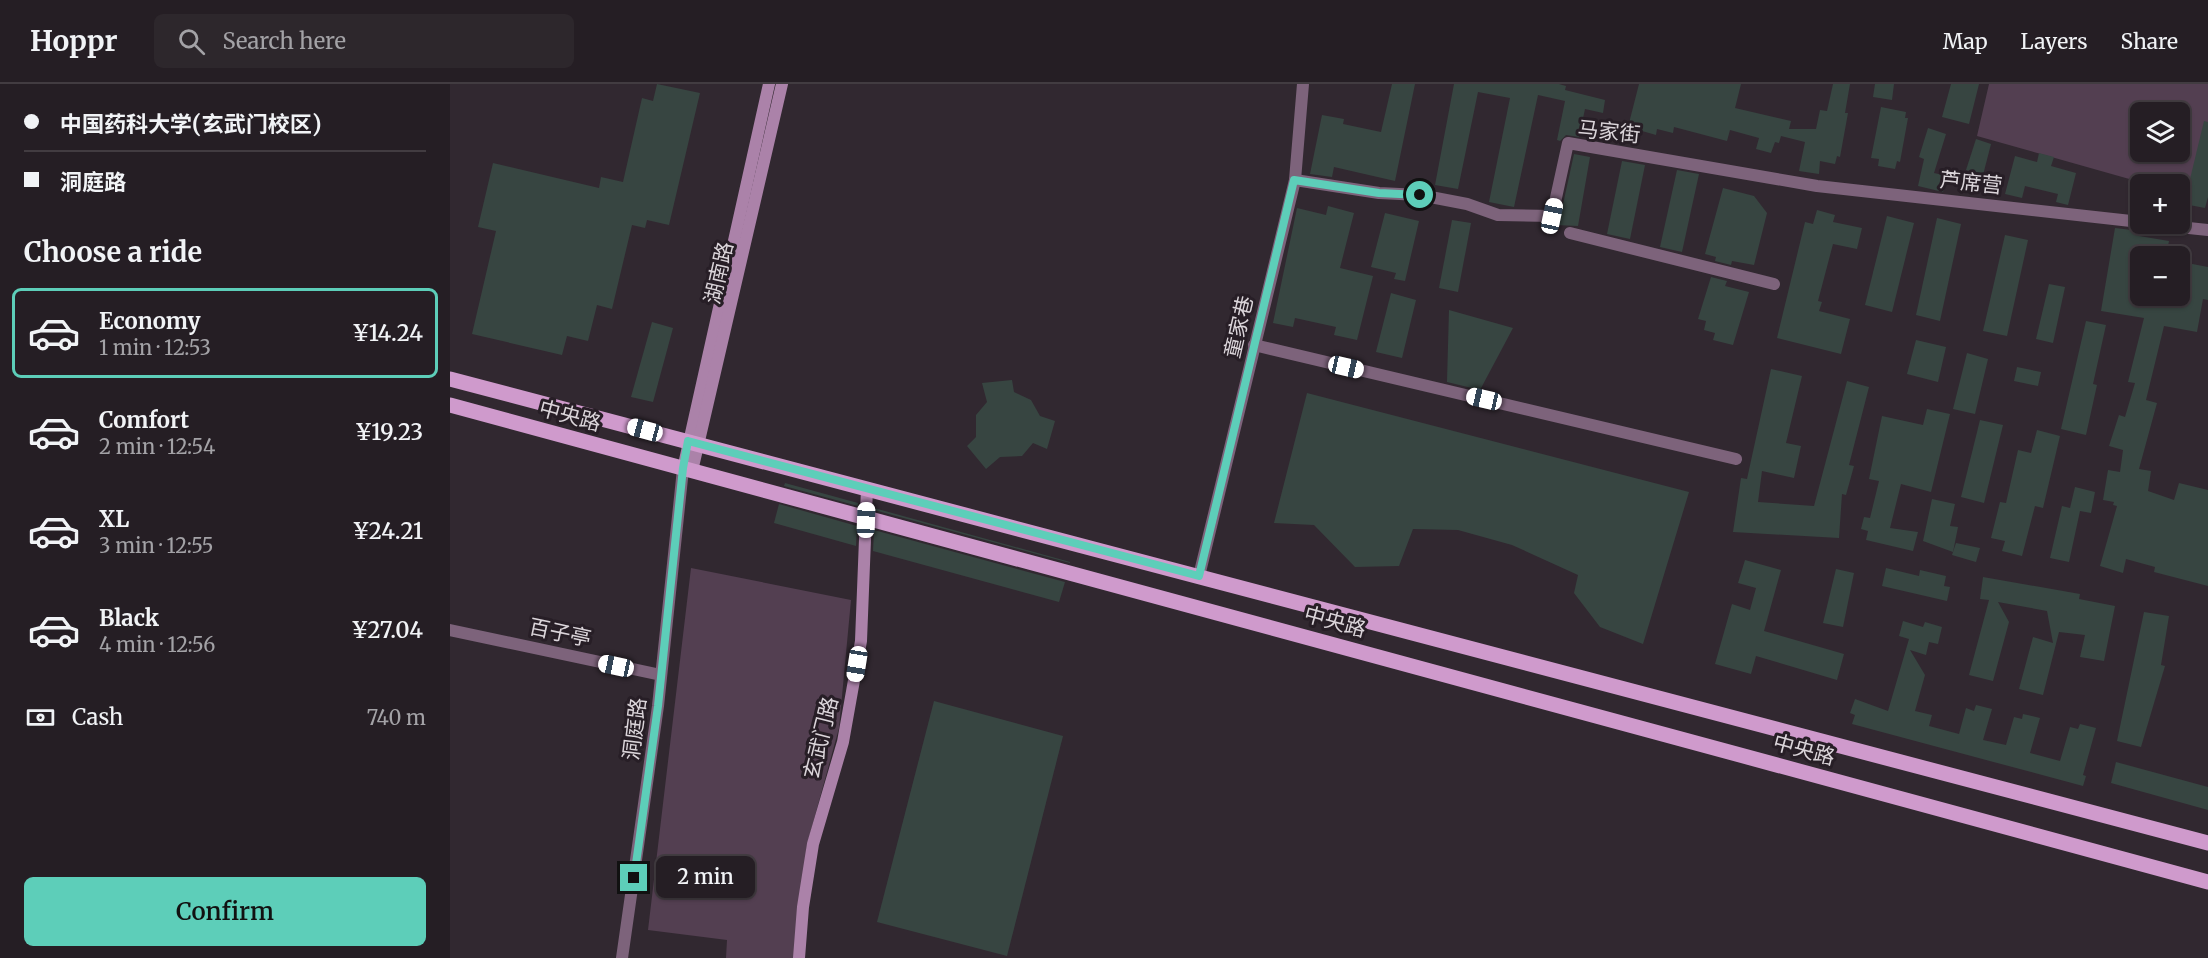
<!DOCTYPE html>
<meta charset="utf-8">
<style>
:root{--surface:#251e24;--page:#2d272c;--text:#f1f3f6;--muted:#a3a2a6;--line:#423c41;--accent:#5dceb9}
body{margin:0;font-family:Merriweather,"Noto Sans SC",serif;background:var(--page);color:var(--text);height:100vh;display:flex;flex-direction:column;font-size:22px;white-space:nowrap}
*{box-sizing:border-box;margin:0}
p{font-size:20px;color:var(--muted)}
.icon{flex:none;width:33px;height:33px;fill:none;stroke:currentColor;stroke-width:2;stroke-linecap:round;stroke-linejoin:round}
.map{position:relative;flex:1;overflow:hidden}
.details{display:flex;flex-direction:column;background:var(--surface);width:450px}
.details>*{flex:none}
.hud{display:grid;align-content:center;height:132px;padding:0 24px;background:var(--surface)}
.controls{position:absolute;left:1680px;top:18px;display:grid;gap:12px}
.controls a{display:grid;place-items:center;width:60px;height:60px;border-radius:9px;background:var(--surface);box-shadow:0 2px 4px #0004,0 0 0 2px var(--line);font-size:30px}
.end{position:absolute;width:27px;height:27px;margin:-14px;border:8px solid #5dceb9;background:#111;box-shadow:0 0 0 3px #111}
.from{border-radius:50%}
.bubble{position:absolute;height:42px;border-radius:9px;background:var(--surface);box-shadow:0 2px 4px #0004,0 0 0 2px var(--line);font-size:20px;font-weight:600;line-height:42px;text-align:center}
.car{position:absolute;width:18px;height:36px;margin:-18px -9px;border-radius:8px;box-shadow:0 0 4px 2px #0007;background:linear-gradient(#fff 24%,#345 0 40%,#fff 0 76%,#345 0 86%,#fff 0)}
.hud b{display:flex;align-items:center;gap:21px;height:57px;font-size:22px}
.hud b+b{border-top:2px solid var(--line)}
.hud i{width:15px;height:15px;background:var(--text)}
ul{padding:0;list-style:none}
li{display:flex;align-items:center;gap:18px;height:90px;margin:0 12px 9px;padding:0 12px;border:3px solid transparent;border-radius:9px}
li div{flex:1}
li b{display:block;font-size:22px}
li em{font-style:normal;font-weight:600}
li.selected{border-color:var(--accent)}
li>.icon{width:54px;height:54px;stroke-width:1.5}
h2{padding:0 24px;font-size:27px;line-height:72px}
.pay{display:flex;align-items:center;gap:15px;height:66px;padding:0 24px;font-size:22px}
.pay p{margin-inline-start:auto}
.cta{display:flex;gap:12px;margin-top:auto;padding:12px 24px}
.cta a{flex:1;height:69px;border-radius:9px;background:var(--accent);color:#111;font-size:24px;font-weight:600;line-height:69px;text-align:center}
header{display:flex;align-items:center;gap:36px;box-sizing:border-box;height:84px;padding:0 30px;background:var(--surface);border-bottom:2px solid var(--line)}
header strong{font-size:28px}
nav{display:flex;gap:33px;margin-inline-start:auto;font-size:21px}
.search{width:420px;height:54px;background:var(--page);display:flex;align-items:center;gap:15px;box-sizing:border-box;padding:0 21px;border-radius:9px;color:var(--muted);font-size:22px}
main{display:flex;flex:1;min-height:0}
.map>svg:first-child{display:block}
.green{fill:#533f51;fill-rule:evenodd}
.building{fill:#374541}
.lines{fill:none;stroke-linecap:round;stroke-linejoin:round}
.street{stroke:#7d637b;stroke-width:12}
.secondary{stroke:#ab82a9;stroke-width:12}
.primary{stroke:#cf9acc;stroke-width:15}
.route{stroke:#5dceb9;stroke-width:8}
.labels{text-anchor:middle;stroke-width:6;stroke-linejoin:round;paint-order:stroke}
.street-label{font-size:21px;fill:#dbd5da;stroke:#271e26}
</style>
<header>
<strong>Hoppr</strong>
<div class="search"><svg class="icon" aria-label="search" viewBox="0 0 24 24"><circle cx="10" cy="10" r="6"/><path d="M15 15l6 6"/></svg>Search here</div>
<nav><a>Map</a><a>Layers</a><a>Share</a></nav>
</header>
<main>
<section class="details">
<div class="hud">
<b><i class="from"></i>中国药科大学(玄武门校区)</b>
<b><i></i>洞庭路</b>
</div>
<h2>Choose a ride</h2>
<ul>
<li class="selected"><svg class="icon" aria-label="car" viewBox="0 0 24 24"><path d="M5 17H2v-5l4-1 3-4h7l3 4 3 1v5h-3M9 17h6M6 11h13"/><circle cx="7" cy="17" r="2"/><circle cx="17" cy="17" r="2"/></svg><div><b>Economy</b><p>1 min · 12:53</p></div><em>¥14.24</em></li>
<li><svg class="icon" aria-label="car" viewBox="0 0 24 24"><path d="M5 17H2v-5l4-1 3-4h7l3 4 3 1v5h-3M9 17h6M6 11h13"/><circle cx="7" cy="17" r="2"/><circle cx="17" cy="17" r="2"/></svg><div><b>Comfort</b><p>2 min · 12:54</p></div><em>¥19.23</em></li>
<li><svg class="icon" aria-label="car" viewBox="0 0 24 24"><path d="M5 17H2v-5l4-1 3-4h7l3 4 3 1v5h-3M9 17h6M6 11h13"/><circle cx="7" cy="17" r="2"/><circle cx="17" cy="17" r="2"/></svg><div><b>XL</b><p>3 min · 12:55</p></div><em>¥24.21</em></li>
<li><svg class="icon" aria-label="car" viewBox="0 0 24 24"><path d="M5 17H2v-5l4-1 3-4h7l3 4 3 1v5h-3M9 17h6M6 11h13"/><circle cx="7" cy="17" r="2"/><circle cx="17" cy="17" r="2"/></svg><div><b>Black</b><p>4 min · 12:56</p></div><em>¥27.04</em></li>
</ul>
<div class="pay"><svg class="icon" aria-label="cash" viewBox="0 0 24 24"><path d="M3 7h18v10H3z"/><circle cx="12" cy="12" r="2"/></svg>Cash<p>740 m</p></div>
<div class="cta"><a>Confirm</a></div>
</section>
<div class="map">
<svg width="1758" height="874" viewBox="0 0 1758 874">
<rect width="100%" height="100%" fill="#312830"/>
<g class="green">
<path d="M1539,0h219v46l-19,66 -9,-2v-10h-33l-170,-48zM1690,28h40v40h-40z"/>
<path d="M241,484l160,32 -12,128 -32,117 -12,113h-69l1,-18 -79,-10z"/>
</g>
<g class="building">
<path d="M207,0l43,9 -31,132 -22,-5 -2,8 -13,-3 -20,84 -15,-4 -9,36 -21,-5 -5,19 -90,-21 24,-103 -18,-4 15,-64 106,25 2,-11 22,5 19,-84 11,3z"/>
<path d="M942,0h23l-20,97 -61,-14 -2,10 -22,-3 12,-59 22,4 -1,5 38,8z"/>
<path d="M1004,0h105l7,2 -1,4 40,10 -2,13 -18,-4 -6,28 -13,-2 -6,6 -3,-1 8,-39 -27,-6 -24,112 -25,-5 21,-104 -32,-6 -20,97 -23,-4z"/>
<path d="M1189,0h102l-6,24 56,13 -2,8h27l4,-19 7,1 6,-27h17l-5,29h3l-8,44 -3,-1 -2,8 -15,-3 -1,13 -20,-3 6,-29 -24,-6 -2,7 -4,-1 -4,11 -15,-4 3,-11 -29,-8 -3,11 -53,-14 -1,6 -16,-4 -1,6 -28,-8z"/>
<path d="M1425,0h19l-2,16 -19,-3z"/>
<path d="M1501,0h28l-10,40 -27,-7z"/>
<path d="M1431,23l25,5 -1,6h3l-8,44 -3,-1 -2,8 -17,-3 1,-7 -8,-1z"/>
<path d="M1754,37l4,1v75l-3,11 -21,-4z"/>
<path d="M1478,44l18,6 -12,39 13,3 -4,16 -25,-6 6,-27 -5,-2z"/>
<path d="M1526,55l15,5 -8,31 -17,-5z"/>
<path d="M1589,69l15,4 -3,9 25,7 -8,32 -12,-3 2,-8 -33,-8 -3,12 -17,-4 10,-38 22,6z"/>
<path d="M1124,70l16,3 -12,69 -23,-1 5,-7z"/>
<path d="M1172,77l23,4 -15,74 -23,-5z"/>
<path d="M1227,86l22,4 -17,78 -22,-5z"/>
<path d="M1273,104l31,8 13,17 -13,52 -22,-4 -1,4 -16,-4 1,-4 -11,-3z"/>
<path d="M878,122l26,7 -14,55 33,8 -16,64 -23,-5 2,-8 -41,-9 -2,9 -20,-4 24,-115 29,7z"/>
<path d="M1367,126l18,5 -2,7 29,6 -5,21 -24,-5 -15,57 4,1 -3,9 31,8 -9,35 -64,-16 28,-116 8,2z"/>
<path d="M935,129l34,8 -14,60 -11,-2 2,-6 -25,-6z"/>
<path d="M1437,132l27,7 -22,89 -27,-7z"/>
<path d="M1487,134l24,6 -21,97 -24,-6z"/>
<path d="M1002,136l19,3 -13,69 -19,-4z"/>
<path d="M1665,144l25,3 -1,5 30,5 -3,15h-26v40h40l2,-34 26,5v33l-5,-1 -6,33 -33,-6 -18,74 11,3 -18,66 12,2 -3,20 26,9 5,-17 29,7v96l-54,-14 1,-5 -29,-8 -3,14 -23,-7 17,-60 -4,-1 1,-3 -11,-2 5,-30 12,2 3,-22 -14,-4 10,-31 6,2 10,-34 -7,-1 16,-64 -43,-7z"/>
<path d="M1555,151l23,5 -21,96 -24,-5z"/>
<path d="M1261,193l16,4 -2,5 24,6 -16,53 -20,-5 2,-7 -11,-3 2,-9 -8,-2z"/>
<path d="M1599,200l16,3 -12,56 -17,-4z"/>
<path d="M941,209l25,7 -14,58 -26,-6z"/>
<path d="M999,226l64,18 -33,62 -33,-8z"/>
<path d="M1636,237l20,4 -13,59 4,1 -11,50 -25,-6z"/>
<path d="M202,238l21,6 -20,74 -22,-5z"/>
<path d="M1466,256l30,7 -8,35 -31,-8z"/>
<path d="M1517,269l21,6 -13,55 -22,-5z"/>
<path d="M1567,283l24,5 -3,14 -24,-5z"/>
<path d="M1321,285l31,7 -16,67 15,3 -7,32 -32,-7 -4,31 56,4 33,-125 22,6 -20,78 5,1 -8,29 -4,-1 -3,44 -106,-6 8,-54 6,1z"/>
<path d="M562,296l2,12 17,8 9,16 15,5 -8,28 -14,-6 -11,13 -22,1 -14,12 -19,-23 9,-9v-22l11,-13 -5,-19z"/>
<path d="M857,309l382,99 -46,152 -43,-17 -26,-34 4,-18 -66,-30 -54,-15 -45,-1 -14,37 -44,1 -41,-42 -40,-2z"/>
<path d="M1477,325l23,5 -19,78 -30,-8 -11,44 28,4 -5,19 -47,-11 2,-9 -7,-2 3,-12 6,1 9,-37 -10,-2 13,-63 41,9z"/>
<path d="M1530,336l23,5 -19,78 -23,-6z"/>
<path d="M1587,346l23,6 -17,72 -8,-2 -13,50 -20,-5 3,-10 -14,-3 9,-36 6,1 12,-53 13,3z"/>
<path d="M335,399l73,20v3l-74,-20z"/>
<path d="M1625,403l20,5 -4,21 -11,-2 -11,51 -19,-4 12,-52 8,2z"/>
<path d="M1482,415l23,5 -5,22 8,1 -5,25 -30,-11z"/>
<path d="M329,420l78,22 -1,20 -82,-23z"/>
<path d="M424,424l196,54v1l-196,-53z"/>
<path d="M424,446l191,52 -6,20 -186,-51z"/>
<path d="M1506,459l24,5 -4,14 -24,-7z"/>
<path d="M1295,476l36,10 -17,61 80,23 -7,26 -81,-24 -5,18 -36,-10 17,-60 18,6 6,-22 -18,-5z"/>
<path d="M1436,484l33,8 1,-6 26,6 -2,10 6,1 -3,14 -65,-15z"/>
<path d="M1386,485l18,4 -11,54 -20,-4z"/>
<path d="M1533,493l97,17 -1,5 36,7 -11,55 -24,-4 5,-22 -26,-3 -16,63 -24,-6 14,-52 20,6 -6,-32 -49,-9 11,20 -16,59 -24,-6 20,-75 -9,-1z"/>
<path d="M1694,528l25,4 -8,49 4,1 -24,81 -24,-6z"/>
<path d="M1453,537l20,6 2,-5 17,5 -4,17 -9,-2 -3,13 -16,-5 15,25 -10,36 17,4 -3,11 30,8 7,-26 8,3 2,-6 16,4 -9,31 23,5 8,-28 8,2 1,-5 17,4 -10,35 30,8 10,-34 8,2 2,-5 16,4 -13,47 3,1 -3,10 -231,-62 3,-9 -5,-2 5,-14 33,12 21,-72 -10,-3z"/>
<path d="M484,617l129,35 -56,220 -130,-34z"/>
<path d="M1666,678l92,25v23l-97,-27z"/>
</g>
<g class="lines">
<g class="street">
<path d="M845,96l84,13 41,2 47,9 31,11 54,1 16,-73 249,43 323,36"/>
<path d="M1701,140l57,6"/>
<path d="M1120,149l204,51"/>
<path d="M804,261l482,114"/>
<path d="M749,492l96,-396 8,-96"/>
<path d="M0,546l211,45"/>
<path d="M172,874l36,-252 25,-237"/>
</g>
<g class="secondary">
<path d="M233,385l86,-385"/>
<path d="M242,387l90,-387"/>
<path d="M349,874l4,-51 10,-63 30,-102 18,-101 6,-153"/>
</g>
<g class="primary">
<path d="M0,295l1758,464"/>
<path d="M0,321l1758,477"/>
</g>
</g>
<g class="lines">
<path class="route" d="M184,794l24,-172 25,-238 5,-27 511,135 95,-396 85,13 41,2"/>
</g>
<g class="labels">
<g class="street-label">
<text transform="translate(1159 48) rotate(6)" y="7">马家街</text>
<text transform="translate(1521 99) rotate(6)" y="7">芦席营</text>
<text transform="translate(269 189) rotate(-77)" y="7">湖南路</text>
<text transform="translate(789 243) rotate(-77)" y="7">童家巷</text>
<text transform="translate(120 332) rotate(15)" y="7">中央路</text>
<text transform="translate(885 538) rotate(15)" y="7">中央路</text>
<text transform="translate(110 549) rotate(12)" y="7">百子亭</text>
<text transform="translate(185 645) rotate(-83)" y="7">洞庭路</text>
<text transform="translate(371 654) rotate(-76)" y="7">玄武门路</text>
<text transform="translate(1354 666) rotate(15)" y="7">中央路</text>
</g>
</g>
</svg>
<div class="controls">
<a><svg class="icon" aria-label="layers" viewBox="0 0 24 24"><path d="M12 4l9 5-9 5-9-5zM3 14l9 5 9-5"/></svg></a>
<a>+</a>
<a>−</a>
</div>
<i class="end from" style="left:970px;top:111px"></i>
<i class="end" style="left:184px;top:794px"></i>
<div class="bubble" style="left:206px;top:772px;width:99px">2 min</div>
<i class="car" style="left:1102px;top:132px;rotate:12deg"></i>
<i class="car" style="left:896px;top:283px;rotate:103deg"></i>
<i class="car" style="left:1034px;top:315px;rotate:283deg"></i>
<i class="car" style="left:195px;top:346px;rotate:285deg"></i>
<i class="car" style="left:416px;top:436px;rotate:2deg"></i>
<i class="car" style="left:407px;top:580px;rotate:189deg"></i>
<i class="car" style="left:166px;top:582px;rotate:282deg"></i>
</div>
</main>
